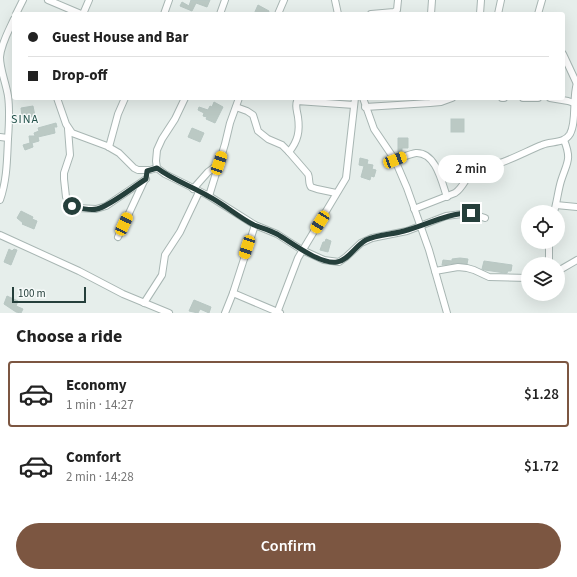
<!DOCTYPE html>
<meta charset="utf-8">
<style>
:root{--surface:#fff;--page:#f6f6f6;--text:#222;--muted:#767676;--line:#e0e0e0;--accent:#7c5641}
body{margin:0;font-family:"Source Sans 3",sans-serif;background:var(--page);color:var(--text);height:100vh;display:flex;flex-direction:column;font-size:15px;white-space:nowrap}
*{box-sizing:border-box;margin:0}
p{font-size:13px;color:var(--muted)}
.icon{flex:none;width:22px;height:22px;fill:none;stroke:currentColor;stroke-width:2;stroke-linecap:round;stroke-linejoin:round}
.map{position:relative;height:313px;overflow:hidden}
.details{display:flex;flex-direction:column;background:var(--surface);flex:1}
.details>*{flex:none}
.guide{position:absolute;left:12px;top:12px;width:553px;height:88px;border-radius:4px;box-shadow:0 4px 16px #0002;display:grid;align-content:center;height:88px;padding:0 16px;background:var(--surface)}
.controls{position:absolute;left:521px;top:205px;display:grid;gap:8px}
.controls a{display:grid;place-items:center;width:44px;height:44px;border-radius:50%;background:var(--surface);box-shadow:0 4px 16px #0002;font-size:20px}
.scale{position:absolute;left:12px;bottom:10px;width:74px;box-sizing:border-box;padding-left:4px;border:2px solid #253f3b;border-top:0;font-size:11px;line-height:14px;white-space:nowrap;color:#253f3b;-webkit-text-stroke:3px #f6faf9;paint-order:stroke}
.end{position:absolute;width:18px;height:18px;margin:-9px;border:5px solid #253f3b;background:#fff;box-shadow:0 0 0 2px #fff}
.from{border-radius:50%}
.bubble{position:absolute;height:28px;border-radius:14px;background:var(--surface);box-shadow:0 4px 16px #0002;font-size:13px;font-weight:600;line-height:28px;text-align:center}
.car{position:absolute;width:12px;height:24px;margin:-12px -6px;border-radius:5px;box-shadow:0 0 3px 1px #0007;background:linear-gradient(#f5c518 24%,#345 0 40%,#f5c518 0 76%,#345 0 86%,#f5c518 0)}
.guide b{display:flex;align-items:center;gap:14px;height:38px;font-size:15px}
.guide b+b{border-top:1px solid var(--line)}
.guide i{width:10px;height:10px;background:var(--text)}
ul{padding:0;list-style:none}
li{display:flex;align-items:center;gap:12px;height:66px;margin:0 8px 6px;padding:0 8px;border:2px solid transparent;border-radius:4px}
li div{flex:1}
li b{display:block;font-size:15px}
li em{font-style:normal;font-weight:600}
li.on{border-color:var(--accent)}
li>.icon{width:36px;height:36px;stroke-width:1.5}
h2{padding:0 16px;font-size:18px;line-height:48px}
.action{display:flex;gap:8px;margin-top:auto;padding:8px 16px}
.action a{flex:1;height:46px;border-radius:24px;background:var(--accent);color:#fff;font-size:16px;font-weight:600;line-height:46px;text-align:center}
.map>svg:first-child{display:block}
.building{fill:#bbc9c4;stroke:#b8c7c3}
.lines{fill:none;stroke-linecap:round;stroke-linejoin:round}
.minor-casing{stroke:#a8b6b3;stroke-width:8}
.minor{stroke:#fff;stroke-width:6}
.route{stroke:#253f3b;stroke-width:5}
.labels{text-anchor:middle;stroke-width:3;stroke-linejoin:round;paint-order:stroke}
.quarter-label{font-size:12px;letter-spacing:1px;fill:#22514a;stroke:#f6faf9}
</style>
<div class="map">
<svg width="577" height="313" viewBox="0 0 577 313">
<rect width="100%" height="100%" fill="#e6eeeb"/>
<g class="building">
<path d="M191,0h19l-3,7 -11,-4 -4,8 -12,-5 2,-4 7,4z"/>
<path d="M258,5l11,6 -1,3h-14z"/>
<path d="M214,102l9,5 -8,16 -9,-4 1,-2 -4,-1 1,-3 -6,-3 1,-3 9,3 2,-4 2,1z"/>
<path d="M33,106l2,10 -8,2v-1h-5l-1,-9z"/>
<rect x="451" y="119" width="13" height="13"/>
<path d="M56,123l1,4h-3l1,6 -17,4 1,4 -7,2 1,4 -8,3 -2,-5 7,-2 -1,-7h6l-1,-3 5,-2 -1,-3z"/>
<path d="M192,128l12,5 -4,9 -12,-5z"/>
<path d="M398,138h10v10h-6v4h-4z"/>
<path d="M360,158l8,2 -1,4 6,1 -1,4 4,1 -2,7 -3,-1 -1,4 -9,-3 3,-11 -5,-1z"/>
<path d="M21,211l12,6 -1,2 5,2 -3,8 -12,-5 1,-1 -6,-5z"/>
<path d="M326,239l5,2 -3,11 -8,-2 3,-8h2z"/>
<path d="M9,249l3,2 2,-2 3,1 -6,15 -7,-3z"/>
<path d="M460,258l8,1 -1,5 -10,-1 -15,2 1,-5 9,1v-2z"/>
<path d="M484,261l28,4 -1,6h-3l-1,2h-2l-20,-3 -3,-1z"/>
<path d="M7,296l11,5 -2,5 7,3 -2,4 -5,-1 -12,-8z"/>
<path d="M194,300l17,7 -2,6 -9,-4 -2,4 -9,-2z"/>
</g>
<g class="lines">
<defs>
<g id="minor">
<path d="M48,0l33,14"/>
<path d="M335,0l3,14"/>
<path d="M16,14l7,-14"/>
<path d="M83,14l6,-14"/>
<path d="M164,14l5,-14"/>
<path d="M220,14l5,-14"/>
<path d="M278,14l6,-14"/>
<path d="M371,14l23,-2 3,-2 1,-10"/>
<path d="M431,14l1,-14"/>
<path d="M480,14l1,-14"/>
<path d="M498,14l3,-14"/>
<path d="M538,14l4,-14"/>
<path d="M563,54l14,30"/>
<path d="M57,98l9,26 6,9 35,13 12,7 15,15 4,2h12l7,-2"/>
<path d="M185,98l-10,21 -13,20 -5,11 -1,11 1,7 8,6 44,22 46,29 22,9 25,16 22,10 15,2 7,-5 15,-14 11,-5 35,-7 39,-15 24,-3 15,5"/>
<path d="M363,98l11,31 21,31 12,28 22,62 18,63"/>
<path d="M502,98h2"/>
<path d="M523,98h15"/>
<path d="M550,98l18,3 6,2"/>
<path d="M236,107l11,4 6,4 5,16 10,8 14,6 7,7 19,22c2,4 0,9 3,13l6,2 19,4"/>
<path d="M365,107l65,-4 11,-1 11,-4"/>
<path d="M68,129l2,26 -6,18v6l2,18 3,5 3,4 6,2 18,1 10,-3 40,-27"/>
<path d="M0,137l8,1"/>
<path d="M109,147l9,-33 7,-16"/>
<path d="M289,152c9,-11 11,-21 9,-35 -1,-6 -3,-11 -1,-16l57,4"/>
<path d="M395,160c7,-2 14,-6 21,-7 20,-1 26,30 31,44"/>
<path d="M193,189l15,-17 11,-8"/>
<path d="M209,196l16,-52 5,-21 9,-25"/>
<path d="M0,200c7,-20 7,-40 8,-61 1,-14 2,-29 0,-43 -2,-13 -8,-26 -8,-39 1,-13 9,-27 14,-38"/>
<path d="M556,205l21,2"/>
<path d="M414,209l41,-16c9,-6 11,-17 19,-23 7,-5 16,-3 23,-6 16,-5 30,-13 45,-19 9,-4 22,-1 28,-11 7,-13 2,-35 7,-51"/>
<path d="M554,212c3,-10 4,-21 7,-31 6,-19 11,-21 3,-41"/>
<path d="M0,235l79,36 44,23 46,19"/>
<path d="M118,237l26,-56"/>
<path d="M549,242v22"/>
<path d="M435,271l23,-4 9,1 7,2 15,7 39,1"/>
<path d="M558,271l19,-11"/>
<path d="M233,293l47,20"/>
<path d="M144,303l18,-28 3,-20 15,-23 19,-40"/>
<path d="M225,313l8,-20 22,-68"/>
<path d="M277,313l21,-55 48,-80 9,-80"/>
</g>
</defs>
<use href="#minor" class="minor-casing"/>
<use href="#minor" class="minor"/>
</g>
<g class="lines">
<path class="route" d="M72,206c8,2 17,5 25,3 13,-3 36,-22 49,-30l1,-8 10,-3c16,12 34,18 51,28 16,8 30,21 46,29 8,3 16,5 23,9 14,8 43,31 60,28 12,-2 18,-16 29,-22 12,-6 25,-5 38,-9 23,-6 43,-18 67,-18"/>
</g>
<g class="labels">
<g class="quarter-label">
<text x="25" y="123">SINA</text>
</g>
</g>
</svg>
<div class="controls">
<a><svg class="icon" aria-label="locate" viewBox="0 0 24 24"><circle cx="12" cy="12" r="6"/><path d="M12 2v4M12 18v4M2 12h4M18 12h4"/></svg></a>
<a><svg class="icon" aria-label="layers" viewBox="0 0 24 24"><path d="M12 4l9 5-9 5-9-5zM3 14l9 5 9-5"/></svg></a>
</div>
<div class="scale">100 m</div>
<i class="end from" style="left:72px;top:206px"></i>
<i class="end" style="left:471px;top:213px"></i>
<div class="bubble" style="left:438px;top:155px;width:66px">2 min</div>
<i class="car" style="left:395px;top:160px;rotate:69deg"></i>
<i class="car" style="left:219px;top:163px;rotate:19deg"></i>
<i class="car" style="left:320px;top:222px;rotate:213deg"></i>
<i class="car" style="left:124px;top:224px;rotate:25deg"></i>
<i class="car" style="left:247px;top:247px;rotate:198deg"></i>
<div class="guide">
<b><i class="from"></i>Guest House and Bar</b>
<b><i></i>Drop-off</b>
</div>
</div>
<section class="details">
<h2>Choose a ride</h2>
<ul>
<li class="on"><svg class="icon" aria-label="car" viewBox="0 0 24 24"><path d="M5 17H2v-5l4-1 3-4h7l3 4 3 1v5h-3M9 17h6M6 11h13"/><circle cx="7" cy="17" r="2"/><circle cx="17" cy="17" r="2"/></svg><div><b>Economy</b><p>1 min · 14:27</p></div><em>$1.28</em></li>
<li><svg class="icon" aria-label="car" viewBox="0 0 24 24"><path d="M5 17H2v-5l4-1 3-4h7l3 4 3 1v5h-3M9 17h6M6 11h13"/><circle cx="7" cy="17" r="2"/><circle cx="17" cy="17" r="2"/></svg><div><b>Comfort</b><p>2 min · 14:28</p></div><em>$1.72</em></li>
</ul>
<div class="action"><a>Confirm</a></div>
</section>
